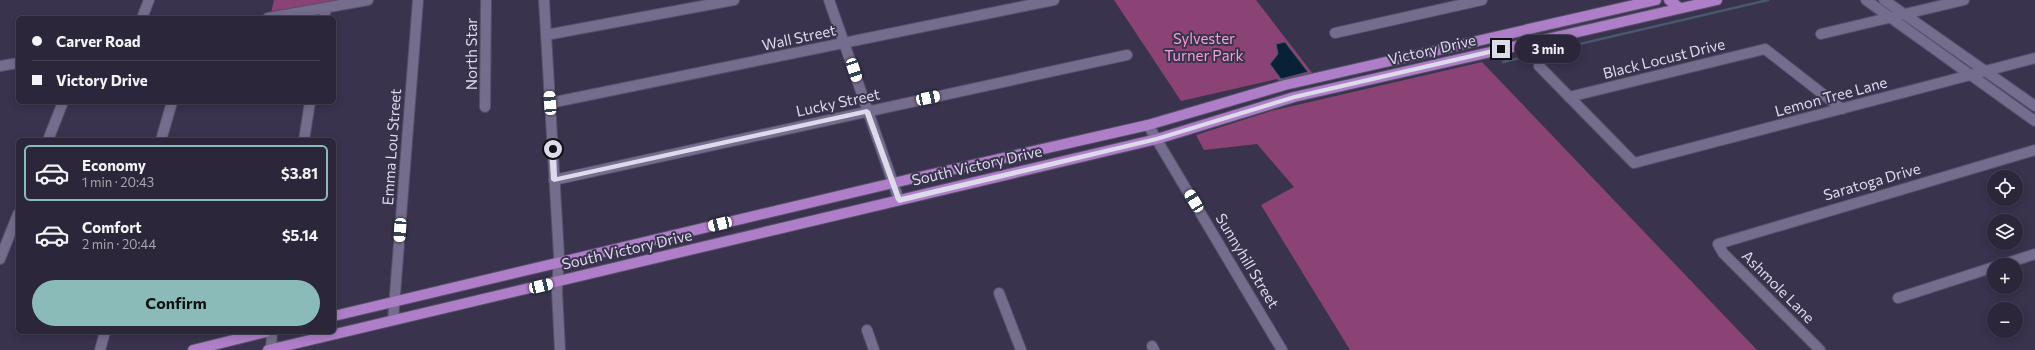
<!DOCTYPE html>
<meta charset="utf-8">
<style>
:root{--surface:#2b263a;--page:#332e42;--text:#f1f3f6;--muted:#a6a5af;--line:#474354;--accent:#8bbbb9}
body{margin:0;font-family:Commissioner,sans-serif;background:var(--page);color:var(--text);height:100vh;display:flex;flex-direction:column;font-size:15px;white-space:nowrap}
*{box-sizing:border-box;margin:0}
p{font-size:13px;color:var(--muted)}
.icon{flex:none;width:22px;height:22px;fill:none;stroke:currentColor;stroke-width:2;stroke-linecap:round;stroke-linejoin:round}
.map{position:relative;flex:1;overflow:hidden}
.panel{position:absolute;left:16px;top:138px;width:320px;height:196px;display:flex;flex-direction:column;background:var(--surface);border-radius:6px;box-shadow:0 2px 10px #0003,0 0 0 1px var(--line)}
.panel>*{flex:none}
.banner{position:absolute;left:16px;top:16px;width:320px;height:88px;border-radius:6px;box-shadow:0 2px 10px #0003,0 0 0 1px var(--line);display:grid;align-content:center;height:88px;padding:0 16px;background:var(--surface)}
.buttons{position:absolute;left:1987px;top:170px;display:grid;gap:8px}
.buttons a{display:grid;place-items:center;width:36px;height:36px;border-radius:50%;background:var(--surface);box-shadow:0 2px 10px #0003,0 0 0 1px var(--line);font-size:20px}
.end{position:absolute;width:18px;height:18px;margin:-9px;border:5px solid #dddaec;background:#111;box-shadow:0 0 0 2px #111}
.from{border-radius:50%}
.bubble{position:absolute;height:28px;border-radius:14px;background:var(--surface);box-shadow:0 2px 10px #0003,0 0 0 1px var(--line);font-size:13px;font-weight:700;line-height:28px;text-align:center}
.car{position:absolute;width:12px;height:24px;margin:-12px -6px;border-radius:5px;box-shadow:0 0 3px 1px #0007;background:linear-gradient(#fff 24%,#345 0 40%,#fff 0 76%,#345 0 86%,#fff 0)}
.banner b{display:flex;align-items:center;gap:14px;height:38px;font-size:15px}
.banner b+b{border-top:1px solid var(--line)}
.banner i{width:10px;height:10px;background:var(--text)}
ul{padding:7px 0 0;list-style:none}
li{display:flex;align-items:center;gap:12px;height:56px;margin:0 8px 6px;padding:0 8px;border:2px solid transparent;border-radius:6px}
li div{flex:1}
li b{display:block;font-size:15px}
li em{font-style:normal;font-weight:700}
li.on{border-color:var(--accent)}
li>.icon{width:36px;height:36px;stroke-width:1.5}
.button{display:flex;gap:8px;margin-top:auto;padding:8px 16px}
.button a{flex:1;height:46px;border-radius:24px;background:var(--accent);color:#111;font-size:16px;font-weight:700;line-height:46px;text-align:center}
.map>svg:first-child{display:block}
.green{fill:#8b4375}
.water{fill:#092136;stroke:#49586d}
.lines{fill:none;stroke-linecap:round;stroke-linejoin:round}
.stream{stroke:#49586d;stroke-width:2.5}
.minor-casing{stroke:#565068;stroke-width:12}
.major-casing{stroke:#565068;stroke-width:12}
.minor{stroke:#746d8d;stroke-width:10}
.major{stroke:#af7ec8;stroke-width:10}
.route{fill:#dddaec}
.labels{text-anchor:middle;stroke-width:4;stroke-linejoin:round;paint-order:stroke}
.street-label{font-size:15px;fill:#dddaec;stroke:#39334e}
.park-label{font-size:15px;fill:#f49fd8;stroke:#39334e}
</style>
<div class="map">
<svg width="2035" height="350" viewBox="0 0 2035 350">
<rect width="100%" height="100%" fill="#39334e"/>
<g class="green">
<path d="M274,0h69l-72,13z"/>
<path d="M1114,0h142l57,74 -34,8 -2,-3 -96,22z"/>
<path d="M1482,62l275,288h-407l-89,-145 33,-18 -37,-43 -53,6 -8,-15 75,-24z"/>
</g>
<path class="water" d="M1285,42l23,30 -27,7 -11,-15 8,-10 -2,-10z"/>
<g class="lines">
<path class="stream" d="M1503,62l265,-62"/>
<defs>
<g id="minor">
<path d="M544,0l15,256 -2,35 3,59"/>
<path d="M829,0l70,200"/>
<path d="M1866,0l169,121"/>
<path d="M1884,0l151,106"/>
<path d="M142,18l7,-18"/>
<path d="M268,18l100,-18"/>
<path d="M324,18l2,-10"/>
<path d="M1335,33l147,-33"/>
<path d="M1821,34l143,-34"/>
<path d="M546,35l188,-35"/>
<path d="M0,66l18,-3"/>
<path d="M1539,66l95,97 401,-105"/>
<path d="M1569,97l196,-48 77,60"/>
<path d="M550,103l504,-103"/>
<path d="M485,107l1,-107"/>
<path d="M1148,125l134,225"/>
<path d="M48,140l15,-38"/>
<path d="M161,140l11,-38"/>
<path d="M304,140l6,-38"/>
<path d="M554,180l573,-125"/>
<path d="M0,259l18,-45"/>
<path d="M2001,265l34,-11"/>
<path d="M999,293l22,57"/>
<path d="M1898,298l96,-31"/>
<path d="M393,320l25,-320"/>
<path d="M867,330l7,20"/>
<path d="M1152,346l2,4"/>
<path d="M271,349l1,-17"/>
<path d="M100,350l5,-18"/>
<path d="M1820,350l-97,-97 -5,-9 317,-94"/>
</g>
<g id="major">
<path d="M1669,0l11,8"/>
<path d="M334,316l559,-133 255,-58 137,-40 371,-85"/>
<path d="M193,350l73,-18"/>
<path d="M268,350l889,-211 137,-42 423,-97"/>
</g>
</defs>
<use href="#minor" class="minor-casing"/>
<use href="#major" class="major-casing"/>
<use href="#minor" class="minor"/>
<use href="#major" class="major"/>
</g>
<path class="route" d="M1501,47l2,4 -208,48 -138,42 -258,62 -3,-3 -31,-86 -311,68 -3,-2 -2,-31 4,-2 3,2 1,28 310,-68 3,2 31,86 255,-60 138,-42z"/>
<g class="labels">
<g class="street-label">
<text transform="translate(799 38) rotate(-12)" y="5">Wall Street</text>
<text transform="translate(1432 50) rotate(-13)" y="5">Victory Drive</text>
<text transform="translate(472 54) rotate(-90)" y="5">North Star</text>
<text transform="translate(1664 59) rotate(-14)" y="5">Black Locust Drive</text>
<text transform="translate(1831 97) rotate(-15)" y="5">Lemon Tree Lane</text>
<text transform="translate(838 103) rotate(-12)" y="5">Lucky Street</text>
<text transform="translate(392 147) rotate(-86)" y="5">Emma Lou Street</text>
<text transform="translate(977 166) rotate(-13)" y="5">South Victory Drive</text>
<text transform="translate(1872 182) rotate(-16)" y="5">Saratoga Drive</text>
<text transform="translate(627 250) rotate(-13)" y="5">South Victory Drive</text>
<text transform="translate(1247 261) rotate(59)" y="5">Sunnyhill Street</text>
<text transform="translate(1778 287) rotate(45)" y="5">Ashmole Lane</text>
</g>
<g class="park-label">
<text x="1204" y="44">Sylvester<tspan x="1204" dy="17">Turner Park</tspan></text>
</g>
</g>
</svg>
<div class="buttons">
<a><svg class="icon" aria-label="locate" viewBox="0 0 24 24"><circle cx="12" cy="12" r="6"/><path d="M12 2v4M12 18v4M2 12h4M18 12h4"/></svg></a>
<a><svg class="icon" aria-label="layers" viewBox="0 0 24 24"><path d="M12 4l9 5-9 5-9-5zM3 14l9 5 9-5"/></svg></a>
<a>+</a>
<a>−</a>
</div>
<i class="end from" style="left:553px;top:149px"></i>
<i class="end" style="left:1501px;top:49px"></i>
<div class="bubble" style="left:1515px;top:35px;width:66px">3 min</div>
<i class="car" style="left:854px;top:70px;rotate:162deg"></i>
<i class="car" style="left:928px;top:98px;rotate:78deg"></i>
<i class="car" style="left:550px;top:103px;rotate:356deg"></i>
<i class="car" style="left:1194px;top:201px;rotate:329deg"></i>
<i class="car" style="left:720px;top:224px;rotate:257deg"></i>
<i class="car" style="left:400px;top:230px;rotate:184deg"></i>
<i class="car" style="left:541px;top:286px;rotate:77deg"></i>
<div class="banner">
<b><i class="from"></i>Carver Road</b>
<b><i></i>Victory Drive</b>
</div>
<section class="panel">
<ul>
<li class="on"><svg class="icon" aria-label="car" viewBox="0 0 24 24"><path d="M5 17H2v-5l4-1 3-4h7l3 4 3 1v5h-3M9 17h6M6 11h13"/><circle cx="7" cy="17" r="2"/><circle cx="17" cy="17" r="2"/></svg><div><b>Economy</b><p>1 min · 20:43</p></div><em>$3.81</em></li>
<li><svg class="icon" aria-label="car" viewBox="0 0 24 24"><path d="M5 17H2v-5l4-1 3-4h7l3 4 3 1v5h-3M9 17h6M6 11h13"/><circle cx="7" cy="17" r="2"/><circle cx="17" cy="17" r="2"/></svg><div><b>Comfort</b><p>2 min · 20:44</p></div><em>$5.14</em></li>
</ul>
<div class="button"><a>Confirm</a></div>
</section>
</div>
